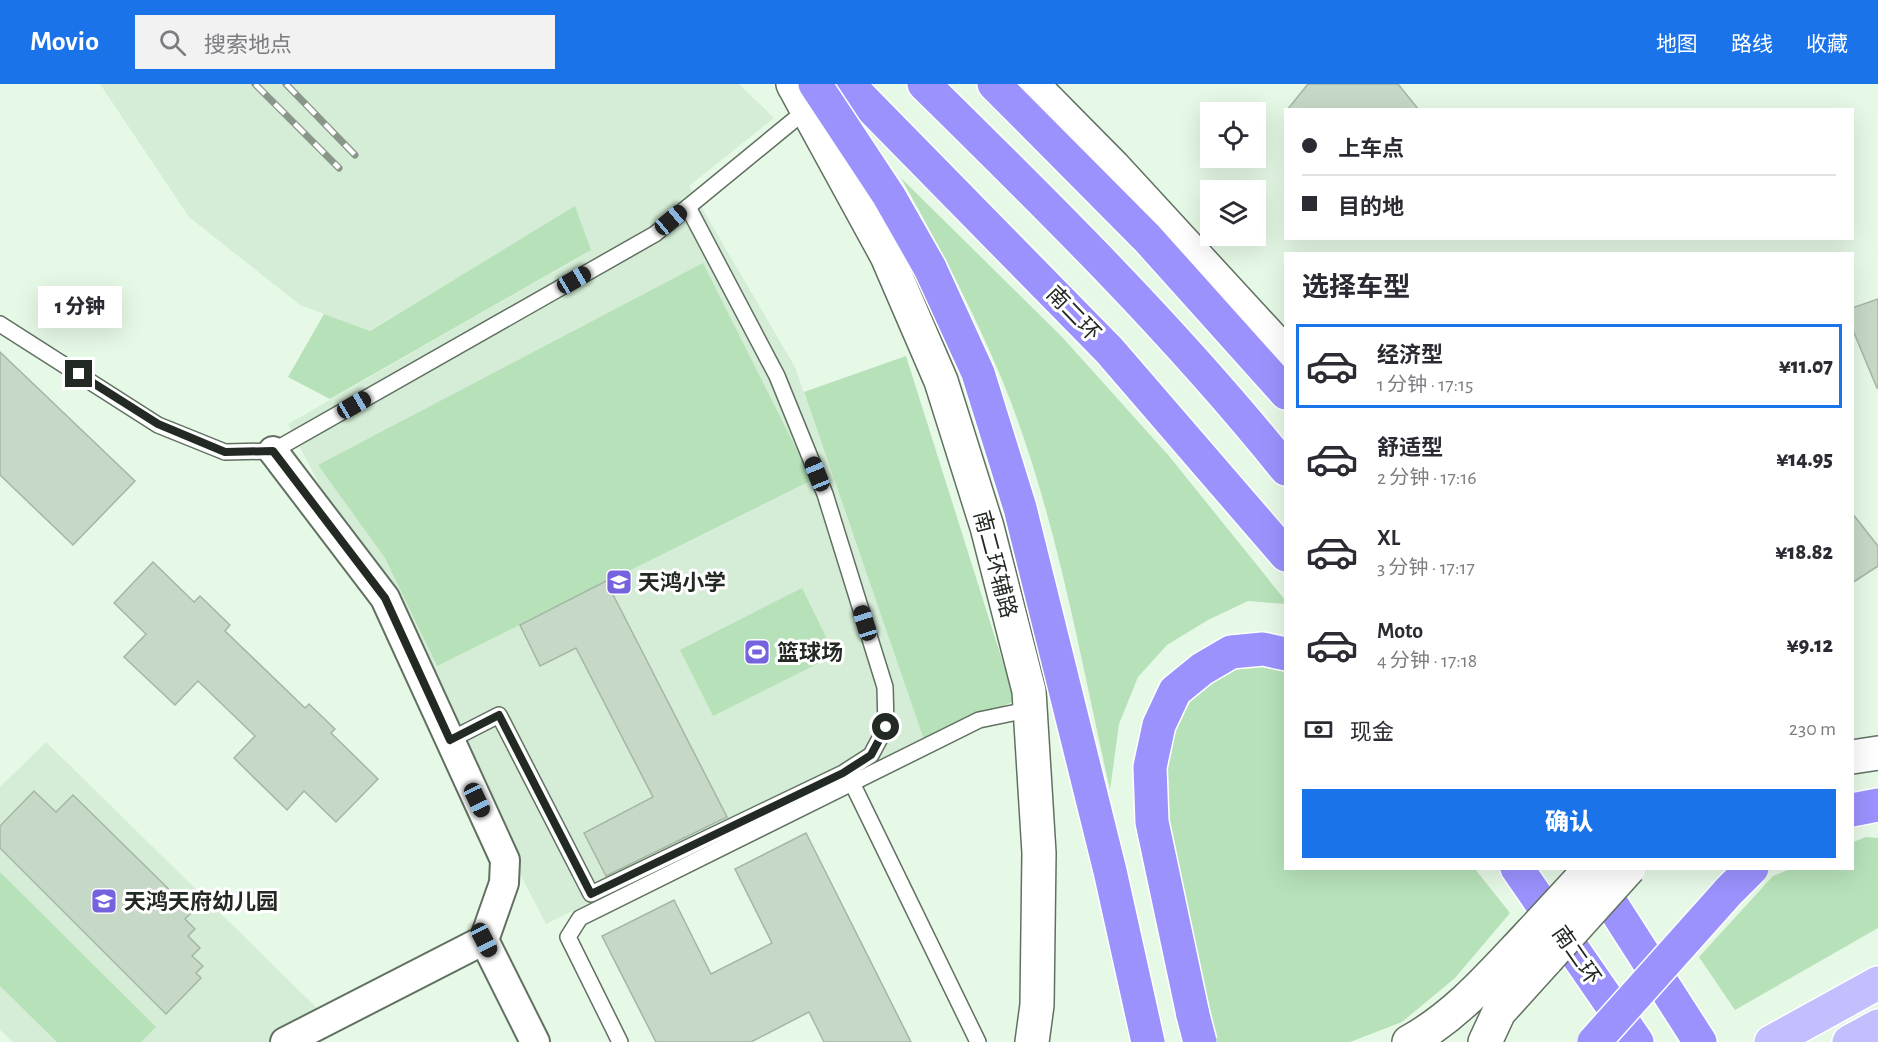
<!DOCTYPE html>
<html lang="zh">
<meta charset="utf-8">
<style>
:root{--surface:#fff;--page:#f2f2f3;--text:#2b2b33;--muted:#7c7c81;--line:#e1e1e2;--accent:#1a73e8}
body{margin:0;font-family:"Alegreya Sans","Noto Sans SC",sans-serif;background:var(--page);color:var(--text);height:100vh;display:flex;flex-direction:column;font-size:22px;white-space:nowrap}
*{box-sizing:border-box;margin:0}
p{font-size:20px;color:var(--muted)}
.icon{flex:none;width:33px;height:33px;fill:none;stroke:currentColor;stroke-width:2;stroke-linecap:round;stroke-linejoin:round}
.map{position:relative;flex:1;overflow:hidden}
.panel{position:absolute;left:1284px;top:168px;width:570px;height:618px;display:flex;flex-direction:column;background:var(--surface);border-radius:0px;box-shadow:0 6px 24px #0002}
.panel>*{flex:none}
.hud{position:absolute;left:1284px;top:24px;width:570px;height:132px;border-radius:0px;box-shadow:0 6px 24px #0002;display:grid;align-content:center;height:132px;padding:0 18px;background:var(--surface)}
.controls{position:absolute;left:1200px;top:18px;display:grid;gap:12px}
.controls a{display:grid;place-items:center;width:66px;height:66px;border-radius:0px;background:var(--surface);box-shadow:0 6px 24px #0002;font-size:30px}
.end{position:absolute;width:27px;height:27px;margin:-14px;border:8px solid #232a24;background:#fff;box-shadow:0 0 0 3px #fff}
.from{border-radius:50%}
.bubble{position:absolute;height:42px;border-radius:0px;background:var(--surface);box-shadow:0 6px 24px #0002;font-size:20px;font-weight:800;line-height:42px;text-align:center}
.car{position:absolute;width:18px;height:36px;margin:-18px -9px;border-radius:8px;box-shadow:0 0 4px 2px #0007;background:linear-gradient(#222 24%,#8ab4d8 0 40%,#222 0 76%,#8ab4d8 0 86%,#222 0)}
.hud b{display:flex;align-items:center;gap:21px;height:57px;font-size:22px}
.hud b+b{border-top:2px solid var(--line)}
.hud i{width:15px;height:15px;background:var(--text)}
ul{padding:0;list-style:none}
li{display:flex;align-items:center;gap:18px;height:84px;margin:0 12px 9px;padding:0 6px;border:3px solid transparent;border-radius:0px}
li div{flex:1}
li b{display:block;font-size:22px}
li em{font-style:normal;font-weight:800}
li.selected{border-color:var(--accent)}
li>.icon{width:54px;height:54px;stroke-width:1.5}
h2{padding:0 18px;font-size:27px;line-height:72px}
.pay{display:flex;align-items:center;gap:15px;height:66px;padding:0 18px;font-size:22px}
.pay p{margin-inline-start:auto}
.cta{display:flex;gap:12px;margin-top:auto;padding:12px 18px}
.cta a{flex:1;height:69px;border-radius:0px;background:var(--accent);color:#fff;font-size:24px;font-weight:800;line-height:69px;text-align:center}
header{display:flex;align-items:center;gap:36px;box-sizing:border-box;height:84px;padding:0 30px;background:var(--accent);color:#fff}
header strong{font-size:28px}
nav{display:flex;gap:33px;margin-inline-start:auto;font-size:21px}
.search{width:420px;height:54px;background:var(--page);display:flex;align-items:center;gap:15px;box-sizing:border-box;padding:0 21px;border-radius:0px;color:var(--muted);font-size:22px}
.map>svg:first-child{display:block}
.built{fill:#d5edd6}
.green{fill:#b7e2b9}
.building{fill:#c6d8c6;stroke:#a5b6a6;stroke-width:1.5}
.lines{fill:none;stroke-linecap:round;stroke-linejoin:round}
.lane-casing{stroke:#617161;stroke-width:18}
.street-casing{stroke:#617161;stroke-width:32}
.secondary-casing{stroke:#617161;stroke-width:36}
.primary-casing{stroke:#fff;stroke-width:36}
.highway-casing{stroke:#fff;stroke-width:36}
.lane{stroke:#fff;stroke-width:15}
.street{stroke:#fff;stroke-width:28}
.secondary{stroke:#fff;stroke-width:33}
.primary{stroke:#c3befe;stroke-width:33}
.highway{stroke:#9b92fe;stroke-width:33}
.rail-casing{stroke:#8a968a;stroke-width:7}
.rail{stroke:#fff;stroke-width:4.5;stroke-dasharray:14;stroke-linecap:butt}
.secondary-bridge-casing{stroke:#617161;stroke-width:36;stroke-linecap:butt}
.highway-bridge-casing{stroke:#fff;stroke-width:36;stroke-linecap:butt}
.secondary-bridge{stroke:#fff;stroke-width:33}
.highway-bridge{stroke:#9b92fe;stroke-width:33}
.route{stroke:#232a24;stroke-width:8}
.labels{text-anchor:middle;stroke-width:6;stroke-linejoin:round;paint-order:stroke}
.street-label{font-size:22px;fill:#232a24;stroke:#fff}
.poi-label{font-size:22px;font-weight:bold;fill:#232a24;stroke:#fff;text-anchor:start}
</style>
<header>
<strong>Movio</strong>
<div class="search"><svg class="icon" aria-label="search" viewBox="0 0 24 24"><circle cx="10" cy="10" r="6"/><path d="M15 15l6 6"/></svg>搜索地点</div>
<nav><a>地图</a><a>路线</a><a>收藏</a></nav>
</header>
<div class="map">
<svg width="1878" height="958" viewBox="0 0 1878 958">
<rect width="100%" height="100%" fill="#e6f8e6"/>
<g class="built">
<path d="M100,0h639l35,34 -85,68 106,181 129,373 -378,184 -258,-500 302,-173 -15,-44 -206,124 -69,-26 -111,-88z"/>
<path d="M46,658l279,274 -50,26h-262l-13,-12v-243z"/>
</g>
<g class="green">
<path d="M901,94l162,160 106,118 116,144v4l-37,-3 -40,19 -41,25 -29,32 -19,47 -9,66c-31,-138 -55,-282 -109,-413 -29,-69 -64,-135 -100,-199z"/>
<path d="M575,122l16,44 -261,149 -42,-22 36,-63 46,17z"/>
<path d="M703,179l109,217 -375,186 -52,-108 -67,-93z"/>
<path d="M906,272l109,345 -91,39 -120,-348z"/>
<path d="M802,504l33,67 -122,61 -33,-66z"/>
<path d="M1238,579l48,1v204l189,1 35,44 -55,65 -53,44 -52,20h-133l-35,-134 -20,-101 -3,-54 21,-46 27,-29z"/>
<path d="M1866,753l12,1v90l-143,82 -36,-53 74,-81 17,-7 62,-1 1,-26z"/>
<path d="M0,788l156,155 -15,15h-84l-57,-56z"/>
</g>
<g class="building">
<path d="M1308,0h90l21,26h-132z"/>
<path d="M1878,215v89h-1l-25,-60v-20z"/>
<path d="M0,268l135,129 -62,64 -73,-70z"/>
<path d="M1852,429l26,33v20l-26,17z"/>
<path d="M153,478l41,40 6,-6 30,29 -5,6 80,77 4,-4 26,25 -4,4 47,46 -42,43 -32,-31 -17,19 -53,-52 21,-22 -57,-55 -23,24 -51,-48 22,-23 -32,-31z"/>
<path d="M606,497l121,236 -121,59 -22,-43 69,-36 -77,-149 -36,18 -20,-41z"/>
<path d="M34,707l22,21 17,-17 119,117 -7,7 10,10 -7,7 12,12 -8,8 11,10 -7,7 5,5 -35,36 -166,-166v-22z"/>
<path d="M806,749l105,209h-87l-15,-30 -58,30h-95l-54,-106 72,-36 37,74 61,-31 -37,-74z"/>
</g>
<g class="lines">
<defs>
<g id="lane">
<path d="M0,240l158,101 67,27 48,-1 382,-217 150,-123"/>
<path d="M450,656l49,-25 92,179 252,-121 28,-18 15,-28 -1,-40 -60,-193 -48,-118 -89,-169"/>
<path d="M853,701l125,257"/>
<path d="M620,958l-52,-105 12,-19 399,-198 53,-11"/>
</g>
<g id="street">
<path d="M273,367l112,147 120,262 -1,23 -20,57 -199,102"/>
<path d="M484,856l51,102"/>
</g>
<g id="secondary">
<path d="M793,0l94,172 54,125 46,146 42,164 10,162 -2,152 -5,37"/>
<path d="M1032,0l81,82 173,188"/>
<path d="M1852,673l26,-4"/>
<path d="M1409,958c49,-27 84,-69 122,-109"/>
<path d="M1485,958l14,-30 48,-53"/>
</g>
<g id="primary">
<path d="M1771,958l107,-59"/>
<path d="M1849,958l29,-16"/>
</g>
<g id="highway">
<path d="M848,0l261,266 177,205"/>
<path d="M924,0c126,124 251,247 362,385"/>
<path d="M994,0l153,154 139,155"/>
<path d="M1852,726l26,-5"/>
<path d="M1517,784l120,174"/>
<path d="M1591,788l109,170"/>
<path d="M1193,931l-41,-193 -2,-55 9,-42 16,-34 27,-22 29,-17 32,-3 23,5"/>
</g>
</defs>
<use href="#lane" class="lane-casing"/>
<use href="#street" class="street-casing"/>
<use href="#secondary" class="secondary-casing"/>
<use href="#primary" class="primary-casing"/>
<use href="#highway" class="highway-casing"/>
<use href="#lane" class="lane"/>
<use href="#street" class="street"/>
<use href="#secondary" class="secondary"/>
<use href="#primary" class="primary"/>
<use href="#highway" class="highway"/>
<defs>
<g id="rail">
<path d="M255,0l84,84"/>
<path d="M286,0l69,71"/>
</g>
</defs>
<use href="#rail" class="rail-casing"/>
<use href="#rail" class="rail"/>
<defs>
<g id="secondary-bridge">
<path d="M1531,849l60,-65"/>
<path d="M1547,875l82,-91"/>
</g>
<g id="highway-bridge">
<path d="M815,0l74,112 41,72 48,105 42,135 90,363 38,171"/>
<path d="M1193,931l7,27"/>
<path d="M1594,958l135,-151 23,-23"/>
</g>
</defs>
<use href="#secondary-bridge" class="secondary-bridge-casing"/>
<use href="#highway-bridge" class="highway-bridge-casing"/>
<use href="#secondary-bridge" class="secondary-bridge"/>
<use href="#highway-bridge" class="highway-bridge"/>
</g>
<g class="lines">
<path class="route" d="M79,290l79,50 67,28 48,-1 112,147 65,142 49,-25 92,179 252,-121 28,-18 15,-28"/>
</g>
<defs>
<symbol id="school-square" viewBox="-11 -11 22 22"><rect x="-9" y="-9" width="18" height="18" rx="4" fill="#7463dd" stroke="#fff"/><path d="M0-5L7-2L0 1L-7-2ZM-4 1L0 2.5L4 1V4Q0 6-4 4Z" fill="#fff"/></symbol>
<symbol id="stadium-square" viewBox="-11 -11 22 22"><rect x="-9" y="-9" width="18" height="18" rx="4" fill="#7463dd" stroke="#fff"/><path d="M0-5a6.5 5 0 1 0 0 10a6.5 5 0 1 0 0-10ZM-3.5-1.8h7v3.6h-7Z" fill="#fff"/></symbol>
</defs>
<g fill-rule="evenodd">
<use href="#school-square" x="604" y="483" width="30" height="30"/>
<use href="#stadium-square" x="742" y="553" width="30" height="30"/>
<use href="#school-square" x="89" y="802" width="30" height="30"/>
</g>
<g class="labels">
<g class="street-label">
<text transform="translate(1074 229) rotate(46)" y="8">南二环</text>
<text transform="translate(996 480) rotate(75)" y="8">南二环辅路</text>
<text transform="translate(1577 871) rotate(55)" y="8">南二环</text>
</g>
<g class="poi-label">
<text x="638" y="506">天鸿小学</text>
<text x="777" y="576">篮球场</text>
<text x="124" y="825">天鸿天府幼儿园</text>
</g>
</g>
</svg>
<div class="controls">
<a><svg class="icon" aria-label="locate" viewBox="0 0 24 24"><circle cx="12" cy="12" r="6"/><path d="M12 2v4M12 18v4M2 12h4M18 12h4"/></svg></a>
<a><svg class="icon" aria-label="layers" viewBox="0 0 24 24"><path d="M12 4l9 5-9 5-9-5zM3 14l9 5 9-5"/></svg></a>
</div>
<i class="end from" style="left:886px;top:643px"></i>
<i class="end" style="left:79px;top:290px"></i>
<div class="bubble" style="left:38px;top:202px;width:84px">1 分钟</div>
<i class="car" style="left:671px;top:136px;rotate:50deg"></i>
<i class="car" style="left:574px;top:196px;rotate:60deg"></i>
<i class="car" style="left:354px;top:321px;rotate:60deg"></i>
<i class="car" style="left:817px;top:390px;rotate:338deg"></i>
<i class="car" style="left:865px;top:539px;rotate:343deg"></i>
<i class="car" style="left:477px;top:716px;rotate:155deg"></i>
<i class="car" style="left:484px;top:856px;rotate:153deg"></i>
<div class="hud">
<b><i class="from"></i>上车点</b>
<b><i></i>目的地</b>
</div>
<section class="panel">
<h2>选择车型</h2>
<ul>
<li class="selected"><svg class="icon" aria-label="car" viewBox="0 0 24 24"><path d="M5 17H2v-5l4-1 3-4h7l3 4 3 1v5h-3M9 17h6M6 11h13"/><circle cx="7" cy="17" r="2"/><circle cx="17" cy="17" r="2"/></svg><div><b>经济型</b><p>1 分钟 · 17:15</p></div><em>¥11.07</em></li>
<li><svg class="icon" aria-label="car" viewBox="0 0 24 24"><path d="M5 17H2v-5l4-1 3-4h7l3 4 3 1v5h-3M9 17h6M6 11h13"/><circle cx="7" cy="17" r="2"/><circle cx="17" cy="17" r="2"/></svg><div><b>舒适型</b><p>2 分钟 · 17:16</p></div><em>¥14.95</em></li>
<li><svg class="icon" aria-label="car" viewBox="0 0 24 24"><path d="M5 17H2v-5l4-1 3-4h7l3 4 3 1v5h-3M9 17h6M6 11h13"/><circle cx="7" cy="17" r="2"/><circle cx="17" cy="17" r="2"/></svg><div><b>XL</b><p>3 分钟 · 17:17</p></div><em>¥18.82</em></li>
<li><svg class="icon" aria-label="car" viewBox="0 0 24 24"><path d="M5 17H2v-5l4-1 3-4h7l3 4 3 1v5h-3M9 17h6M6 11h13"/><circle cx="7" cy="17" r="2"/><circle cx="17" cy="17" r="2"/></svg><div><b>Moto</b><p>4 分钟 · 17:18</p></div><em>¥9.12</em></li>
</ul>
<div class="pay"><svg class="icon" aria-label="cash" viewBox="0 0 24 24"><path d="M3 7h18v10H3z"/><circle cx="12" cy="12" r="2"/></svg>现金<p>230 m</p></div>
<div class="cta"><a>确认</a></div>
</section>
</div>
